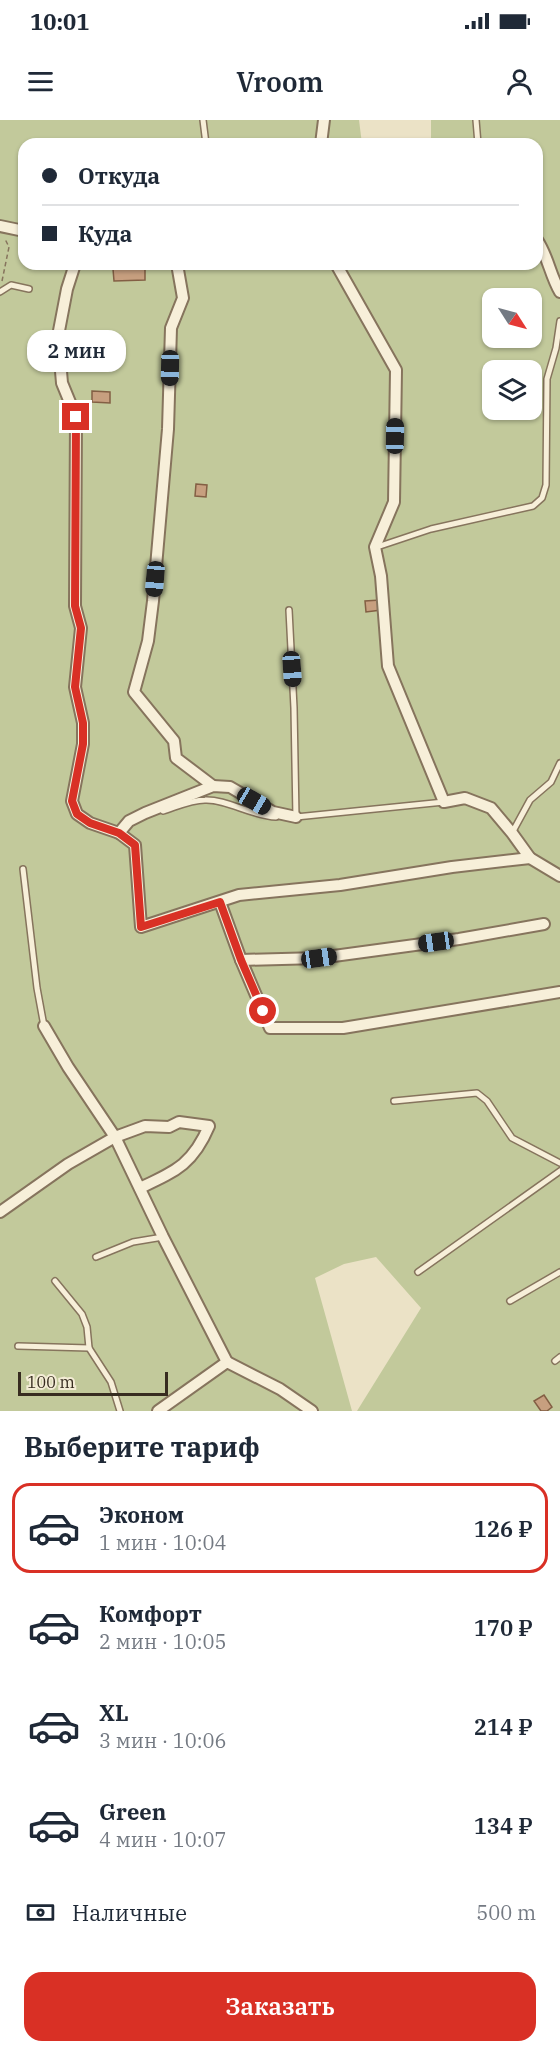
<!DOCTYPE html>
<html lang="ru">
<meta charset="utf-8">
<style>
:root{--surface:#fff;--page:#f2f2f3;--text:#1f2937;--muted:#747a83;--line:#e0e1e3;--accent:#d93025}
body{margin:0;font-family:"IBM Plex Serif",serif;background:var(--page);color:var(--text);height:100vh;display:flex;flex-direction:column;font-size:22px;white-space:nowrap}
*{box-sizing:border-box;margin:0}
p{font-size:20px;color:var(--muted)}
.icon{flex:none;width:33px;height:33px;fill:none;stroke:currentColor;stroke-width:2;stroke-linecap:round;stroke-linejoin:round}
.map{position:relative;height:1291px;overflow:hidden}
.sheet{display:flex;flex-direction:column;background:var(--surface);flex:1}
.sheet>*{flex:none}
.top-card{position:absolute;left:18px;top:18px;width:525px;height:132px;border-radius:18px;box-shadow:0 2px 4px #0004;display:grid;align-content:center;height:132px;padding:0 24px;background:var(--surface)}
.needle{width:39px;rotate:126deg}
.fabs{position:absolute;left:482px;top:168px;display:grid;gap:12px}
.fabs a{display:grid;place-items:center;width:60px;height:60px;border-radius:12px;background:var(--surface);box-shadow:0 2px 4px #0004;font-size:30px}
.scale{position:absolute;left:18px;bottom:15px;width:150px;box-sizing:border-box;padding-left:6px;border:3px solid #372c20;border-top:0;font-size:16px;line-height:21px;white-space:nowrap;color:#372c20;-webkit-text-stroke:4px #f3ecd5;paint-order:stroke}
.end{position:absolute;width:27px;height:27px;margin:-14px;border:8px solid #d93025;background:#fff;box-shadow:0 0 0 3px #fff}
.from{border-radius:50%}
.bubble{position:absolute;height:42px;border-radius:18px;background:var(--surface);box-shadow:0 2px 4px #0004;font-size:20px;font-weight:600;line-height:42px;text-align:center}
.car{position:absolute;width:18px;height:36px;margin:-18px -9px;border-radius:8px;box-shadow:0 0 4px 2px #0007;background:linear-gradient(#222 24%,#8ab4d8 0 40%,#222 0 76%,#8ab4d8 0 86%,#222 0)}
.top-card b{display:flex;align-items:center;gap:21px;height:57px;font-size:22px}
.top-card b+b{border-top:2px solid var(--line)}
.top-card i{width:15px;height:15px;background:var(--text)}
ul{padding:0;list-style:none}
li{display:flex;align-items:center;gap:18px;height:90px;margin:0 12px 9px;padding:0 12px;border:3px solid transparent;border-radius:18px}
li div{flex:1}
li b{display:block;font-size:22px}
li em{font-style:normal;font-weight:600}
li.active{border-color:var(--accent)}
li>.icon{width:54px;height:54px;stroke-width:1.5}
h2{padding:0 24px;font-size:27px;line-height:72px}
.pay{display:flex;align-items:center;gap:15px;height:66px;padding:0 24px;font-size:22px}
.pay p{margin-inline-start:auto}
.cta{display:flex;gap:12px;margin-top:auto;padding:12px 24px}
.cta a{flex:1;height:69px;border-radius:18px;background:var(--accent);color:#fff;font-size:24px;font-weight:600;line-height:69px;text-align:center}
.status{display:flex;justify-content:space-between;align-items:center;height:42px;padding:0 30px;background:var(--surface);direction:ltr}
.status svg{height:16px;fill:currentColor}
header{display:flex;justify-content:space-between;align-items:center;height:78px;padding:0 24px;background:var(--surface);font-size:27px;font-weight:600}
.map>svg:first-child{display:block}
.green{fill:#c2c99b;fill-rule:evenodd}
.building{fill:#c79f7f;stroke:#835f44;stroke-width:1.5}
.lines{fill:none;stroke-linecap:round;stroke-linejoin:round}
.lane-casing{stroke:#86745d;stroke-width:8}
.street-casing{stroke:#86745d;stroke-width:14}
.path{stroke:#86745d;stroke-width:1.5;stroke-dasharray:4.5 3;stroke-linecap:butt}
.lane{stroke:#f7efd9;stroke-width:5}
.street{stroke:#f7efd9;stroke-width:10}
.route{stroke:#d93025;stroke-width:8}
</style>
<div class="status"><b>10:01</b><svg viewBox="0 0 49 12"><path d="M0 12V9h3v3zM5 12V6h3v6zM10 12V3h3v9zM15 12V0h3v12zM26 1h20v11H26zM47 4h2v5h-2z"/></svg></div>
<header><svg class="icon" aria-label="menu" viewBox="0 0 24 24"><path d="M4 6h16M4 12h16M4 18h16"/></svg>Vroom<svg class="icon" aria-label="person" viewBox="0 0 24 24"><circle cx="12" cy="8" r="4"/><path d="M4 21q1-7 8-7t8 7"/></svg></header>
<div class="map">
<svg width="560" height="1291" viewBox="0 0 560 1291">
<rect width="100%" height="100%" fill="#ebe2c6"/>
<path class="green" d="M0,0h359l3,24h-338v120h513v-120h-106v-24h129v1291h-203l64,-103 -45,-51 -32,7 -29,14 37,133h-352zM492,178h39v40h-39zM492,250h39v40h-39z"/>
<g class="building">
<path d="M113,149h32v11l-31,1z"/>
<path d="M92,271l18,1v11l-18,-1z"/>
<path d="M196,364l11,1 -1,12 -11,-1z"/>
<path d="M380,480l1,10 -15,2 -1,-11z"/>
<path d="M544,1275l8,12 -5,4h-6l-7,-10z"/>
</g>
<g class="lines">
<defs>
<g id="lane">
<path d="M203,0l3,24"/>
<path d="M476,0l2,24"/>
<path d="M0,172l11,-7 18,4"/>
<path d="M377,427l54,-18 102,-23 9,-8 4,-13 1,-106 9,-31 4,-27"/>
<path d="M289,490l5,98 2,109 148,-15"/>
<path d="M163,691c13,-4 28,-11 42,-11 21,-1 47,16 71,17"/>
<path d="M512,713l18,-33 21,-18 9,-19"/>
<path d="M23,749l14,119 7,38"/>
<path d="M394,981l83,-8 10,8 25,37 48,25"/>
<path d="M96,1137l37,-15 30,-5"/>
<path d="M418,1152l142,-101"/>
<path d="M55,1161l27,33 5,13 2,21 22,34 9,29"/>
<path d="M510,1181l50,-29"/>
<path d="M18,1226l71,2"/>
<path d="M555,1241l5,-4"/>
</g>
<g id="street">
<path d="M321,24l3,-24"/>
<path d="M0,106l24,5"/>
<path d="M537,120c11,16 13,35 23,52"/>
<path d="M75,144l-8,25 -9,47 4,47 14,34 -1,189 6,22 -6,59 8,36v21l-11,57 5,13 13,9 29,10 16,12 6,82 98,-32 101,-10 112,-18 78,-9"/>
<path d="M177,144l6,34 -12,30 -3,101 -15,172 -5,40 -14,51 40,49 2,17 37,28"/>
<path d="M336,144l60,106 -2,132 -19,45 6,29 7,90 56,136 21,-4 26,10 21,25 18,25 30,18"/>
<path d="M119,713l10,-12 16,-8 68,-27 17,1 43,25 23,5"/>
<path d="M220,782l21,58 29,68h73l217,-36"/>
<path d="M241,840l78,-2 140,-19 85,-15"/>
<path d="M44,906l24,41 47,70 48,100 64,125"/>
<path d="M0,1092l68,-48 47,-27 30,-11 24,1 10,-5 30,4c-16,38 -33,45 -69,62"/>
<path d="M158,1291l69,-49 53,27 32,22"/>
</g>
</defs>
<use href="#lane" class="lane-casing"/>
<use href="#street" class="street-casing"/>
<path class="path" d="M2,161l7,-34 -4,-8"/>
<use href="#lane" class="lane"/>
<use href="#street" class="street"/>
</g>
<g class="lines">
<path class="route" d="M76,297l-1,189 6,22 -6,59 8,36v21l-11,57 5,13 13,9 29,10 16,12 6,82 79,-25 21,58 22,51"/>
</g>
</svg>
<div class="fabs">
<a><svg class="needle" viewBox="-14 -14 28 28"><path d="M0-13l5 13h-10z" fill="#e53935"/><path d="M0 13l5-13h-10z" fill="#747a83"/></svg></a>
<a><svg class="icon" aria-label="layers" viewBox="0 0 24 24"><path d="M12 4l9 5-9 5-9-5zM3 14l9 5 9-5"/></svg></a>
</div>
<div class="scale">100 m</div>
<i class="end from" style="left:263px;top:891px"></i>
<i class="end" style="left:76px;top:297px"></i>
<div class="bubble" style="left:27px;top:210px;width:99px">2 мин</div>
<i class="car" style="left:170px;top:248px;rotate:181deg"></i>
<i class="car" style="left:395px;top:316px;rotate:1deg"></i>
<i class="car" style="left:155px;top:459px;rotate:185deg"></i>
<i class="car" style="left:292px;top:549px;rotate:176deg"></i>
<i class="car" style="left:254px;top:681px;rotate:120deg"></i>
<i class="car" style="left:436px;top:822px;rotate:262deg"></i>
<i class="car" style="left:319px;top:838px;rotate:82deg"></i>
<div class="top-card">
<b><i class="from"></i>Откуда</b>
<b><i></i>Куда</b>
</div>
</div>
<section class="sheet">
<h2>Выберите тариф</h2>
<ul>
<li class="active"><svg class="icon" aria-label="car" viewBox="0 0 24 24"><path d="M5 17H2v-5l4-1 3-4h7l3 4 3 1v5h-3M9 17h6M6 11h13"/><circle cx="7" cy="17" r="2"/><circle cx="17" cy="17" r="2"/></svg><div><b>Эконом</b><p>1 мин · 10:04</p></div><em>126 ₽</em></li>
<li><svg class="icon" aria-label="car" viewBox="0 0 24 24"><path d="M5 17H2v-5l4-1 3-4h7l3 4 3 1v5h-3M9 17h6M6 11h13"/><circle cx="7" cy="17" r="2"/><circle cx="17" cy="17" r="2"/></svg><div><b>Комфорт</b><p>2 мин · 10:05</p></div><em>170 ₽</em></li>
<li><svg class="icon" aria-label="car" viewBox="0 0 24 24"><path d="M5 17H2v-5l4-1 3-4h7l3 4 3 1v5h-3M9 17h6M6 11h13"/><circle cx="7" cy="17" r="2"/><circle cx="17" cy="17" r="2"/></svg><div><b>XL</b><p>3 мин · 10:06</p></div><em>214 ₽</em></li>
<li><svg class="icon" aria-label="car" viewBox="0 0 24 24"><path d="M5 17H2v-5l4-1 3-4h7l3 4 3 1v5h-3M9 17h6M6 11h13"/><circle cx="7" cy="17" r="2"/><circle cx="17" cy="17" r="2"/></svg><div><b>Green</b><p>4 мин · 10:07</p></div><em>134 ₽</em></li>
</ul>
<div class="pay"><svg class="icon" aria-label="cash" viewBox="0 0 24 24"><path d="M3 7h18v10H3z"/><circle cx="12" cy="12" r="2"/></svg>Наличные<p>500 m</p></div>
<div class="cta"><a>Заказать</a></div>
</section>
